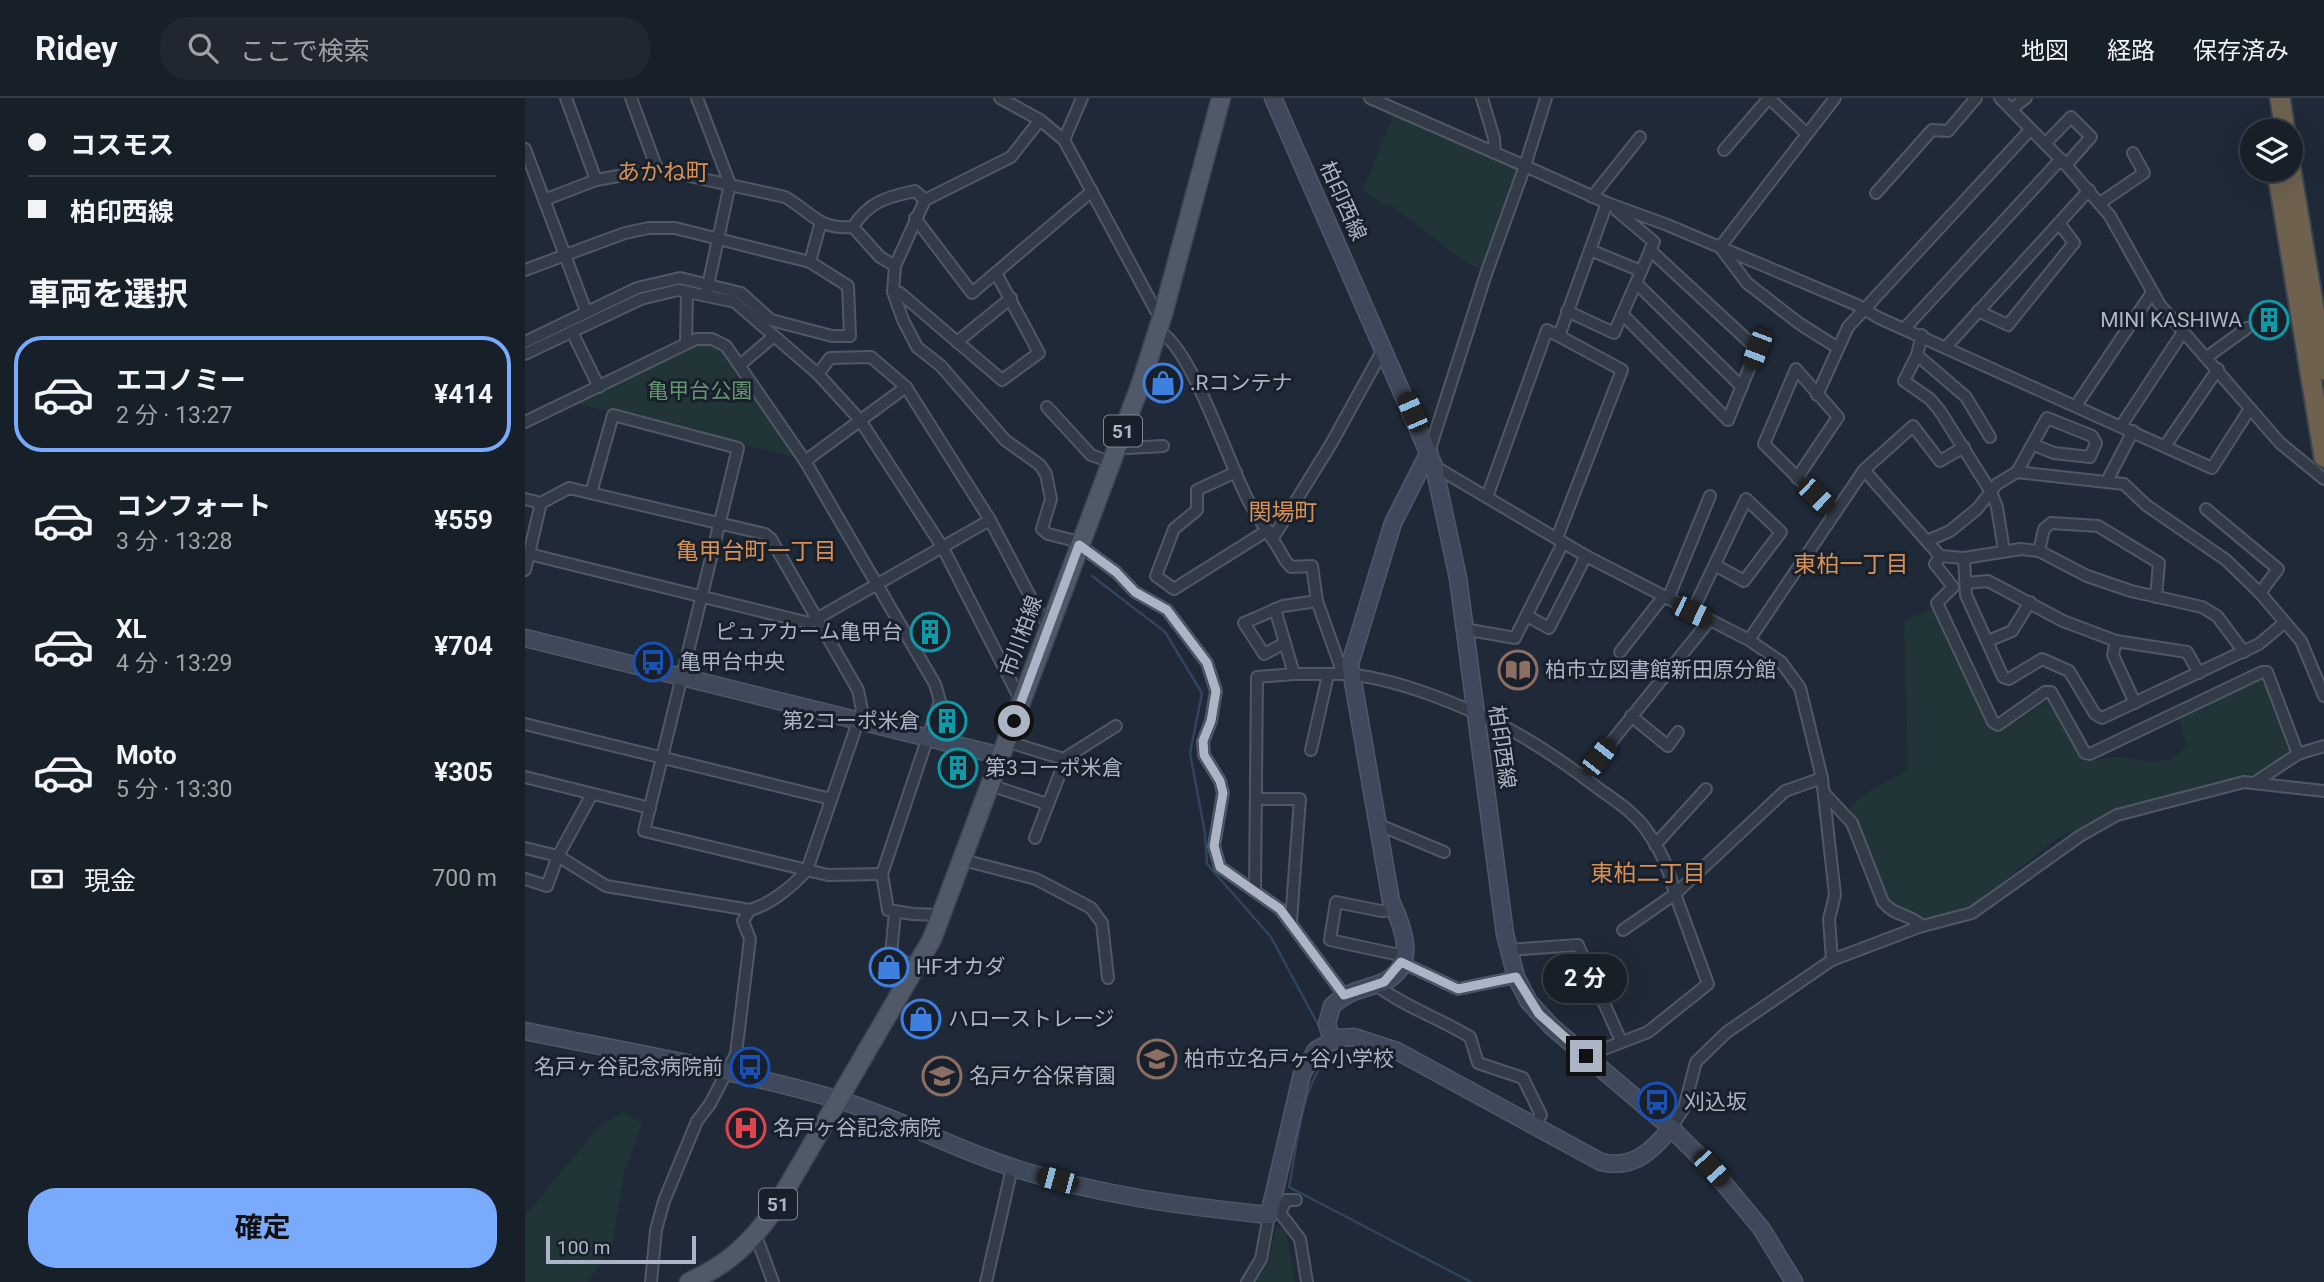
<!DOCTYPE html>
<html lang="ja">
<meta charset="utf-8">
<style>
:root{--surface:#171f29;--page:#202731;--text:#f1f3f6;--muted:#9ea2a8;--line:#363d46;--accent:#7aaafb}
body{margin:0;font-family:Roboto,"Noto Sans JP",sans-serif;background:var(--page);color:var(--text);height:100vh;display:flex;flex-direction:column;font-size:26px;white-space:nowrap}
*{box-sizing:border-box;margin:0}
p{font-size:23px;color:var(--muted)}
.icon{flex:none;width:38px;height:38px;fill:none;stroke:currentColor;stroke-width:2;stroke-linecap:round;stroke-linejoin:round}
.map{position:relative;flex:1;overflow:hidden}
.drawer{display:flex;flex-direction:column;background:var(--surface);width:525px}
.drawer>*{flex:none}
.banner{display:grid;align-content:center;height:154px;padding:0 28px;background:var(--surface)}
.buttons{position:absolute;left:1715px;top:21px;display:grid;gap:14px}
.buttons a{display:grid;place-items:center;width:63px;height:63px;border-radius:50%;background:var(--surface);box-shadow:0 7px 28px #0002,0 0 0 2px var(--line);font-size:35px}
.scale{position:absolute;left:21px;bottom:18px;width:150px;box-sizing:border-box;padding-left:7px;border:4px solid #acb5c5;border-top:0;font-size:19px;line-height:24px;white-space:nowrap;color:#acb5c5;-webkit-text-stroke:5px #18202c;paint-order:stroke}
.end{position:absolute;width:32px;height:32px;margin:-16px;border:9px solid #acb5c5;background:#111;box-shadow:0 0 0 4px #111}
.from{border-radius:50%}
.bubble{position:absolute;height:49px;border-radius:24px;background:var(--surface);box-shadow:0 7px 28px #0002,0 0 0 2px var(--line);font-size:23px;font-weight:700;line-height:49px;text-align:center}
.car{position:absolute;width:21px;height:42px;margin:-21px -10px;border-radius:9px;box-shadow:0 0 5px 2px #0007;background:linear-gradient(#222 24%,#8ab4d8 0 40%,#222 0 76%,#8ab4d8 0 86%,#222 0)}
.banner b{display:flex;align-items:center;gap:24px;height:66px;font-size:26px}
.banner b+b{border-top:2px solid var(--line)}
.banner i{width:18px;height:18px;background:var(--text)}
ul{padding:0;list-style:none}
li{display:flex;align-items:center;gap:21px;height:116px;margin:0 14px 10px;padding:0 14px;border:4px solid transparent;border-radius:28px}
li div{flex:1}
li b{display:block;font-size:26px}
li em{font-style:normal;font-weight:700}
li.active{border-color:var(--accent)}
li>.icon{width:63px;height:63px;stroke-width:1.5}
h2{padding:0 28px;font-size:32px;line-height:84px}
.pay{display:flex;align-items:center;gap:18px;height:77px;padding:0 28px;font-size:26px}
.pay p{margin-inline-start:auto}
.button{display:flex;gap:14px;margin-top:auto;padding:14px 28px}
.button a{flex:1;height:80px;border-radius:28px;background:var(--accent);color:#111;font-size:28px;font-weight:700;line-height:80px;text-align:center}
header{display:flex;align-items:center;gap:42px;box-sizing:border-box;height:98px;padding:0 35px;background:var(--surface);border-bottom:2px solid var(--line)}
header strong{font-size:33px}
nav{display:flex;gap:38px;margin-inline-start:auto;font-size:24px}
.search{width:490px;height:63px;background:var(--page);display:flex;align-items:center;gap:18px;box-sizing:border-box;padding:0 24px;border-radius:28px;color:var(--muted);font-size:26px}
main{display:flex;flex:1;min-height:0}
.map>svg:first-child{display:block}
.green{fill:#213538}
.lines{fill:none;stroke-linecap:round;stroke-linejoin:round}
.stream{stroke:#31445f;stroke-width:2.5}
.street-casing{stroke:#505866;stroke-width:14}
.secondary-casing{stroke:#505866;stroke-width:19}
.primary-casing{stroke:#3c4451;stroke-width:21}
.highway-casing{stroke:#3d4552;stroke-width:23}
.street{stroke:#323b47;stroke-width:10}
.secondary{stroke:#40495b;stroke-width:16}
.primary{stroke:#505968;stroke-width:18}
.highway{stroke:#6e624f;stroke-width:19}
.route{stroke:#acb5c5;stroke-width:9}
.labels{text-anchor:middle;stroke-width:6;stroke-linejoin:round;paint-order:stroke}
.shield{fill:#18202c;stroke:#808897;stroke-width:2}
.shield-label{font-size:19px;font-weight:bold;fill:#acb5c5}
.street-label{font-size:21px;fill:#acb5c5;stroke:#18202c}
.poi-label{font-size:21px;fill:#acb5c5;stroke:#18202c;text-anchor:start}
.park-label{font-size:21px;fill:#639570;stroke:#18202c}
.neighbourhood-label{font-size:23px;fill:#d79055;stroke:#18202c}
</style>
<header>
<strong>Ridey</strong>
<div class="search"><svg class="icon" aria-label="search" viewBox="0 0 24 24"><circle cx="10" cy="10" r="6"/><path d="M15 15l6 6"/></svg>ここで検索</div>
<nav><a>地図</a><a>経路</a><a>保存済み</a></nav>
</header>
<main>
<section class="drawer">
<div class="banner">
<b><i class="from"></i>コスモス</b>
<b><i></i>柏印西線</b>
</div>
<h2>車両を選択</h2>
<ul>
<li class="active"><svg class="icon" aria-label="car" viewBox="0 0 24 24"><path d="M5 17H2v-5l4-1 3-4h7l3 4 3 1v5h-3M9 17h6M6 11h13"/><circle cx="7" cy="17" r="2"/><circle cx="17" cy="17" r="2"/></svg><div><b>エコノミー</b><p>2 分 · 13:27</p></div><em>¥414</em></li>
<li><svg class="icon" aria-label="car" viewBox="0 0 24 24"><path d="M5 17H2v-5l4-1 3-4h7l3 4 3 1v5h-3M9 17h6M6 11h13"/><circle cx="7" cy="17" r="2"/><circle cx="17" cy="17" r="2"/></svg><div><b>コンフォート</b><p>3 分 · 13:28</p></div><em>¥559</em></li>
<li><svg class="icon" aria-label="car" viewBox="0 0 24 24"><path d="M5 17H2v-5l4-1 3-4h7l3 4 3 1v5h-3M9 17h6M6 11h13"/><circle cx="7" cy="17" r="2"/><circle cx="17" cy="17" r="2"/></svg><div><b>XL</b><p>4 分 · 13:29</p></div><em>¥704</em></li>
<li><svg class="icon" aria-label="car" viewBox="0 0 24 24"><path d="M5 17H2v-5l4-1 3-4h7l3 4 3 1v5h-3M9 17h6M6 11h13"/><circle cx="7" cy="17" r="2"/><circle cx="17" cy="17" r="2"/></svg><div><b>Moto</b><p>5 分 · 13:30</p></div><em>¥305</em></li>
</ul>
<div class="pay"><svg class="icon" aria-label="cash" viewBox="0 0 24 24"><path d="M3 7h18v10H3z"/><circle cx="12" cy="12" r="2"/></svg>現金<p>700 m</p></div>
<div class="button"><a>確定</a></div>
</section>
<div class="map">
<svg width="1799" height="1184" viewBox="0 0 1799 1184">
<rect width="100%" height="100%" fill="#1f2937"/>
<g class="green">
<path d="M870,13l125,55 -38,104 -20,-10 -72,-56 -4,3 -23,-17z"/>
<path d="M185,246l13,8 72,105 -220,-54 118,-57z"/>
<path d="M1408,511l58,118 8,6 50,-33 40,61c9,-1 19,-4 29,-4 24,1 50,15 68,-12l-7,-27 85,-40 28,72 -34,25 -33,4 -87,24 -80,35 -87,69 -48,15 -28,-12 -20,-22 -27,-64 4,-19 23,-18 33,-16 -4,-150z"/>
<path d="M100,1015l17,10 -19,53 -10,67 -25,39h-63v-66l78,-94z"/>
<path d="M751,1129l10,2 9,53h-40l12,-17z"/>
</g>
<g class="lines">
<g class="stream">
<path d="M567,478l73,56 37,61 -12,60 15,80 2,31 64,73 50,93"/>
<path d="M806,950l2,6c-32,23 -36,95 -44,133l182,95"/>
</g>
<defs>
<g id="street">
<path d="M41,0l30,82"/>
<path d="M106,0l26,71"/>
<path d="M172,0l33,86 -23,106"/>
<path d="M475,0l40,22 24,20 92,171 7,3"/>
<path d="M845,0l155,68 -39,108 -57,178"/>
<path d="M957,0l12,40 1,15"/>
<path d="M1244,0l37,35"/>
<path d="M1310,0l-115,149 27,36 53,41 38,24"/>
<path d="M1475,0l66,67 44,51 50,89 120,138 44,36"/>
<path d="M1486,11l15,-11"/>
<path d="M515,22l-29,37 -86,43 -30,66 -2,26 10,28 14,27 24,19 64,74 35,25 6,9 5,25 -9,30 6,5 32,8"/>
<path d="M539,42l18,-42"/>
<path d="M1520,46l26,-27 20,20 -25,28"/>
<path d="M0,51l61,162"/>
<path d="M1199,52l45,-52"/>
<path d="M1351,95l56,-63 16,1 28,-33"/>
<path d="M1067,99l48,-60"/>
<path d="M19,102l52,-20 61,-11 128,28c28,16 33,33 68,30"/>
<path d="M1082,105l58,21 192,81 22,13 333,150 37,-58"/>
<path d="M1575,105l44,-30 -11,-20"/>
<path d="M390,120l57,75 120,-102"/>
<path d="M1065,152l51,21"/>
<path d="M285,164l10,-37"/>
<path d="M370,168l-15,-9 -27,-30c15,-25 34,-30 62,-36l10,9"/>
<path d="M0,172l100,-37 24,-5h26l135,34 38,24 2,50h-18l-61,-16 -30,-27 -61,-15 -43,10 -112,54"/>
<path d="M1111,185l106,104"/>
<path d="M368,194l7,1 102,87 37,-27 -43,-80"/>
<path d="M1042,213l47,22 40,-91 -38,-32"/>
<path d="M1453,213l30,14 66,-82 -15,-20"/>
<path d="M1097,216l106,106 29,-71 -107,-99"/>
<path d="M1380,230l156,-169"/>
<path d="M633,233c32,12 72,136 90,169 11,21 26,39 37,60l6,7 21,-1 5,35 26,73c28,1 57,10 83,19 72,26 113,50 173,96 17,12 36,24 48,42 14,19 23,41 28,63l110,-103 37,-13"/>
<path d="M47,234l27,55"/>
<path d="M1397,237l-5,20 -13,26 26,18 10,12 51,81 6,15 7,44"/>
<path d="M432,244l54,-44"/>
<path d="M161,246l1,-52"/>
<path d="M1422,248l142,-156"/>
<path d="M0,256l116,-55 37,-9 57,12 83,72 42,46 83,128 78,153"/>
<path d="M1392,257l49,42 24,40"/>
<path d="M1682,259l40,-29"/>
<path d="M215,267l34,-29"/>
<path d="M293,276l12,-16 41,-1 35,30 84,133 51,97 10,4"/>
<path d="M1292,297l31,-68 182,-197"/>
<path d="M1552,306l74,-110"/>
<path d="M522,309l44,48 20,7"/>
<path d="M0,324l171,-83h16l14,7 79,115 130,223 5,17 -58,173 6,36 25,4 29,1"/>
<path d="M1596,328l62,-94"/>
<path d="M593,346l10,4 35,-2"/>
<path d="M1640,348l53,-77"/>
<path d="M280,363l101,-74"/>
<path d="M909,368l152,90 163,84 32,22 19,26 22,90 13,117 -6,24 3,41"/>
<path d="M1339,372l76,86 24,2 57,-9 18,2 48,25 44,15 71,16 15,9 27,36"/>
<path d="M711,374l-39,18v20l-23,19 -18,47 18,13 94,-59"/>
<path d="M1492,374l30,-54 45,18 4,7 -6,14 -36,-4 -20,-8"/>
<path d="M1272,380l41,-61 -42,-48 -32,75 70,70"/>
<path d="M1582,383l26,-50"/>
<path d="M66,395l22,-78 125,33 -94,383 184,44 54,-1"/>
<path d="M962,399l60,-167 12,6 48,-133 -82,-37 21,-68"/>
<path d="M0,401l16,4"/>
<path d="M1681,411l72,60 -18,24"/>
<path d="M748,440l58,-94 53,-96"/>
<path d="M1032,440l65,-168 -63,-34"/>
<path d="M1402,443l23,-10 27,-22 20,-25 20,-12 107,12 22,21 80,55 34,33 41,48 23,55"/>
<path d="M554,447l37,27 19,20 32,18 40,53 9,28 -5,30 -8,21 1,13 16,26 3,12 -9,53 6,21 60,42 64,86"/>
<path d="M1514,453l5,-22 7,-6 47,3 61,37 -3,34"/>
<path d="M4,456l280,69 181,-103"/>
<path d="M1415,458l-5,8 18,23 -16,16 56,119 5,3 47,-33h6l34,61 5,1 172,-82h5l31,82"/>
<path d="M1439,460l2,37 37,82 6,2 33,-20 27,12 26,43 7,4 157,-74 25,-21"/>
<path d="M0,472l16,-67 28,-15 196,46 6,5 87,151 4,20 -55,160c-14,16 -36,34 -57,40l-144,-24 -48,-30 -33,-8"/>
<path d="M1441,485l22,-2 75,40 53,20 71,11 12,21"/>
<path d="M1143,501l42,-103"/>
<path d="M750,511l19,65h49"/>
<path d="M1167,514l54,-113 35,33 -37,49 -29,-16"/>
<path d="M1002,518l22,12 37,-72"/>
<path d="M939,531l51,9 48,-95"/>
<path d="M1224,542l115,-170 49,-44 27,35 24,-14"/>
<path d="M1463,543l24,-10 18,-29"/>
<path d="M1591,543l-3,14 22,48"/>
<path d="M760,545l-21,11 -20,-31 39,-17 34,-5"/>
<path d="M1095,554l43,-55"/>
<path d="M1106,618l37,30 10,-14"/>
<path d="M0,626l306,75"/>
<path d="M481,643l54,17 4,5 -29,75"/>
<path d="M786,652l17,-75"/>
<path d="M537,662l54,-34"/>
<path d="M0,679l125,31"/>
<path d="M1058,679l126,-156"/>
<path d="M1732,683l41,-27 26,-8"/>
<path d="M465,687l57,19"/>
<path d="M1299,695l28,30 31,79c11,14 27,12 39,24"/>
<path d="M733,701h42l-9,122"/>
<path d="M852,726l67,28"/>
<path d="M1130,747l51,-56"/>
<path d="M438,762l73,19 55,29 11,15 6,55"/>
<path d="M0,781l22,7 11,-30 34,-62"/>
<path d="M730,792l2,-213 37,-3"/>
<path d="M870,812l-14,1 -45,-9 -6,38 74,16"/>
<path d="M370,814l-4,42 26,15"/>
<path d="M983,852l70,-5 43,96"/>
<path d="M876,864l57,27 58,-12"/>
<path d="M851,887c29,22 63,33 94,52l8,26 45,15 18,37 -6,10"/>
<path d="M1061,958l62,-24 60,-48 -33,-90 -52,36"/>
<path d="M1146,1030l13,-20 12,-46 31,-30 105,-72 87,-33 53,-14 108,-77 37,-21 127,-33 80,9"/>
<path d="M771,1102h-10l-6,13 20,26 7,43"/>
<path d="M231,1138l17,46"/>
<path d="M126,1184l5,-52 8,-29 33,-80 13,-17 26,-50 14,-115 -7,-18 7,-11"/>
<path d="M461,1184l26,-114"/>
<path d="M722,1184l14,-23 8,-44"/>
</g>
<g id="secondary">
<path d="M748,0l161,368 24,112 47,356 11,43 13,25 23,25 119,101 40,40 50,60 33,54"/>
<path d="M0,540l476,118"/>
<path d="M0,933c104,21 209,39 311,68 61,18 117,50 178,69 83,27 168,38 255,47l33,-141 14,-24 23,-12 15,-1 43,14 204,111c32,8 51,-11 70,-34"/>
<path d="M807,942l-5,-16 5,-18c15,-15 30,-16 49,-23 39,-16 22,-56 10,-82l-41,-237 43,-141 36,-71"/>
</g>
<path id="primary" d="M164,1184c38,-17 61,-38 85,-72l158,-271 208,-553 23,-72 58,-216"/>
<g id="highway">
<path d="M1755,0l5,33"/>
<path d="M1752,72l47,287"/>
<path d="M1766,72l33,200"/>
</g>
</defs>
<use href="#street" class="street-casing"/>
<use href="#secondary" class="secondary-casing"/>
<use href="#primary" class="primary-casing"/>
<use href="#highway" class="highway-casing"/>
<use href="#street" class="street"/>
<use href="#secondary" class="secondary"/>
<use href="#primary" class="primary"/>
<use href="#highway" class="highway"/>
</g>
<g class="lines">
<path class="route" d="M489,623l65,-176 37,27 19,20 32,18 40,53 9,28 -5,30 -8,20 1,14 16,26 3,12 -9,53 6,21 60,42 64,86 40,-13 17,-20 57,27 58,-12 23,37 47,42"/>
</g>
<defs>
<symbol id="building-ring" viewBox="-11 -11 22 22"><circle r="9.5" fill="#18202c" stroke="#0f9aa8" stroke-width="1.5"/><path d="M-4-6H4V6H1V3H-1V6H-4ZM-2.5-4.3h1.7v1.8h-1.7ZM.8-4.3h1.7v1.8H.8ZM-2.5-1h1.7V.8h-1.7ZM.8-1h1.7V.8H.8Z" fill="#0f9aa8"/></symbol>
<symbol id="shop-ring" viewBox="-11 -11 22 22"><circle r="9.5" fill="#18202c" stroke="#3f7fe0" stroke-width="1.5"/><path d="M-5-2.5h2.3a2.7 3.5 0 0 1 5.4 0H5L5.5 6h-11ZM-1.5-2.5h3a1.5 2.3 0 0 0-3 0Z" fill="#3f7fe0"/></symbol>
<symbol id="bus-ring" viewBox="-11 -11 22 22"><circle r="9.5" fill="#18202c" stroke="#1a4fb4" stroke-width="1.5"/><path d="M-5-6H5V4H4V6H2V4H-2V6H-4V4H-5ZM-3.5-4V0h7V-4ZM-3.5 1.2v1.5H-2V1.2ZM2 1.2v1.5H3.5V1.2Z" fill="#1a4fb4"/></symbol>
<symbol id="library-ring" viewBox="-11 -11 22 22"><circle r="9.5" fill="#18202c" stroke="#8d6e63" stroke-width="1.5"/><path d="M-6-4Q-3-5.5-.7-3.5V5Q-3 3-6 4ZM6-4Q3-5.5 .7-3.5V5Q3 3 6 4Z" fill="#8d6e63"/></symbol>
<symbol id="school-ring" viewBox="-11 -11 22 22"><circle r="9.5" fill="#18202c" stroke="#8d6e63" stroke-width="1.5"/><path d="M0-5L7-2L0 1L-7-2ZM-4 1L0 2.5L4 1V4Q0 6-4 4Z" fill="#8d6e63"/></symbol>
<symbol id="hospital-ring" viewBox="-11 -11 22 22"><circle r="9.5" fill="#18202c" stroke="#e0444e" stroke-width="1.5"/><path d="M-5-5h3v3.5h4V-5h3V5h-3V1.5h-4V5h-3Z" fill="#e0444e"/></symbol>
</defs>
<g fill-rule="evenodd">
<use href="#building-ring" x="1722" y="200" width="44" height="44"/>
<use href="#shop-ring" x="616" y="263" width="44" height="44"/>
<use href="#building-ring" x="383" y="512" width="44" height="44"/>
<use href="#bus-ring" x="106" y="542" width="44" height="44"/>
<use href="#library-ring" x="971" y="550" width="44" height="44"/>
<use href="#building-ring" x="400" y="601" width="44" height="44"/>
<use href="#building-ring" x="411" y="648" width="44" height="44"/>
<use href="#shop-ring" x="342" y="847" width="44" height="44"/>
<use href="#shop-ring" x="374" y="899" width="44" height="44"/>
<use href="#school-ring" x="610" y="939" width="44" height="44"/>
<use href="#bus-ring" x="203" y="947" width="44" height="44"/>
<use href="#school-ring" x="395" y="956" width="44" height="44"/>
<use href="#bus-ring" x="1110" y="982" width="44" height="44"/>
<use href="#hospital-ring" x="199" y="1008" width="44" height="44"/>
</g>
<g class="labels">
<g class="shield">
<rect x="579" y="317.5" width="38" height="31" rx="5"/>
<rect x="234" y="1090.5" width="38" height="31" rx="5"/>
</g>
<g class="shield-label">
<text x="598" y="340">51</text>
<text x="253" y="1113">51</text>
</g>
<g class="street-label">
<text transform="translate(818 103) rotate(66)" y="7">柏印西線</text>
<text transform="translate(496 538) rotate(-70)" y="7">市川柏線</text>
<text transform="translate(977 649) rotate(82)" y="7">柏印西線</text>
</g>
<g class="poi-label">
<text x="1717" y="229" text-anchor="end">MINI KASHIWA</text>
<text x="665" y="292">.Rコンテナ</text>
<text x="378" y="541" text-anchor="end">ピュアカーム亀甲台</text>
<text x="155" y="571">亀甲台中央</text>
<text x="1020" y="579">柏市立図書館新田原分館</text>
<text x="395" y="630" text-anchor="end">第2コーポ米倉</text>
<text x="460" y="677">第3コーポ米倉</text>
<text x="391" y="876">HFオカダ</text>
<text x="423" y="928">ハローストレージ</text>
<text x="659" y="968">柏市立名戸ヶ谷小学校</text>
<text x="198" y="976" text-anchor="end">名戸ヶ谷記念病院前</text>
<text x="444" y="985">名戸ケ谷保育園</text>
<text x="1159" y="1011">刈込坂</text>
<text x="248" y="1037">名戸ヶ谷記念病院</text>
</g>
<g class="park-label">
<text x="175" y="300">亀甲台公園</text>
</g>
<g class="neighbourhood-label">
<text x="138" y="82">あかね町</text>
<text x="758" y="422">関場町</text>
<text x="231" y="461">亀甲台町一丁目</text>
<text x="1326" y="474">東柏一丁目</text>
<text x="1123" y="783">東柏二丁目</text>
</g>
</g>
</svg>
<div class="buttons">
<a><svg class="icon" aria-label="layers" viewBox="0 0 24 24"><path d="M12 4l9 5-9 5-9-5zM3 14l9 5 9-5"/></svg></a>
</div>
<div class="scale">100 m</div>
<i class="end from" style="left:489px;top:623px"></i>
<i class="end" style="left:1061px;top:958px"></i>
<div class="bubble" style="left:1018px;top:856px;width:84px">2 分</div>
<i class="car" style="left:1232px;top:251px;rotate:201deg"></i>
<i class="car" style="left:887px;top:314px;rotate:336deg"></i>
<i class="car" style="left:1291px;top:398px;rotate:134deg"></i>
<i class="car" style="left:1167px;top:514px;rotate:116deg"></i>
<i class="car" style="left:1074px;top:659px;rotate:38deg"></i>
<i class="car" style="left:1186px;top:1070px;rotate:138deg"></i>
<i class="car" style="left:532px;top:1082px;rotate:285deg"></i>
</div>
</main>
